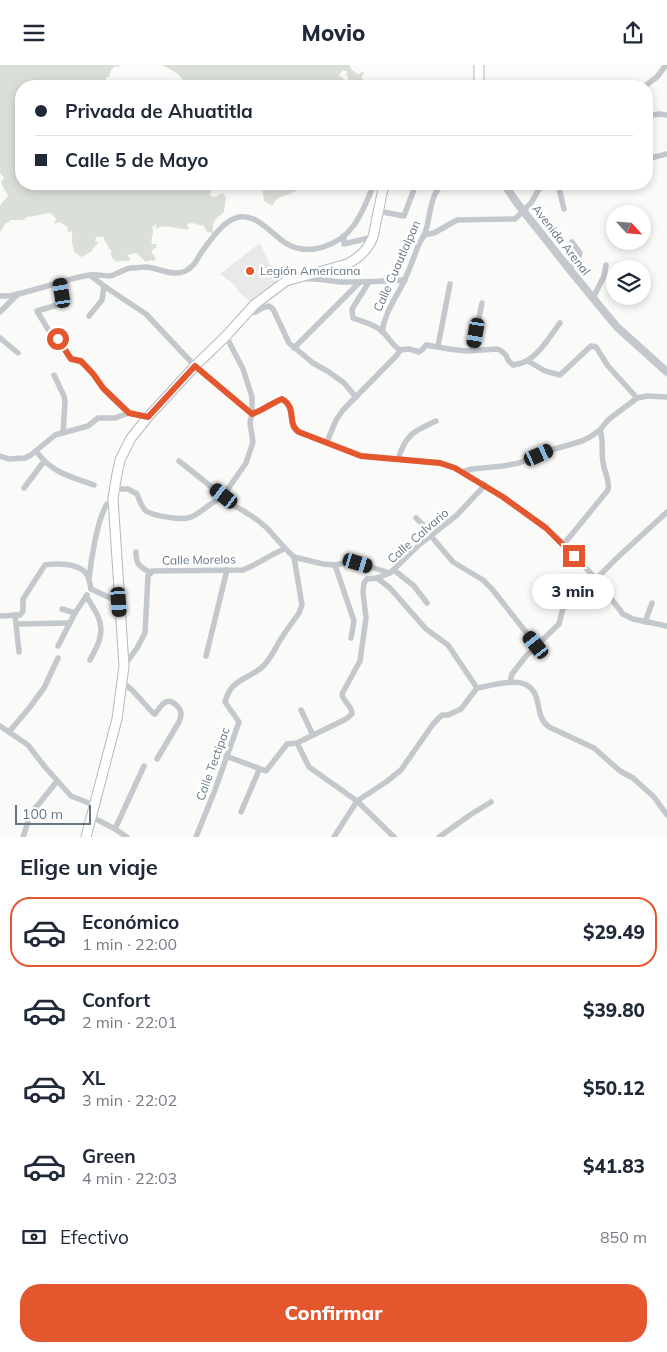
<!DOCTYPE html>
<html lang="es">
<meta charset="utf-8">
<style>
:root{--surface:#fff;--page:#f6f6f7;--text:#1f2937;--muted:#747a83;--line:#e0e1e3;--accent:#e4572e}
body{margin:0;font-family:Mulish,sans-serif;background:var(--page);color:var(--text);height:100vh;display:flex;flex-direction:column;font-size:19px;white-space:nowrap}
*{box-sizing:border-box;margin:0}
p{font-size:16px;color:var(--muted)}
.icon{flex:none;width:28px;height:28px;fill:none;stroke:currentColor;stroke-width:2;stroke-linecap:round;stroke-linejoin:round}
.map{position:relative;height:772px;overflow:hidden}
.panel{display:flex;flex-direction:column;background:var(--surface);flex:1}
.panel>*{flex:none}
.guide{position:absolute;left:15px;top:15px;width:638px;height:110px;border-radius:20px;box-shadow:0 2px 8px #0003;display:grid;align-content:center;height:110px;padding:0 20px;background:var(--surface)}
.needle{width:32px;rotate:116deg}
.fabs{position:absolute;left:606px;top:140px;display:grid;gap:10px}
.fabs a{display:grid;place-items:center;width:45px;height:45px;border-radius:50%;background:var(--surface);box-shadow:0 2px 8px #0003;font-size:25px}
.scale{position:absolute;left:15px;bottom:12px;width:76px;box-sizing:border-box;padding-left:5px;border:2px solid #657683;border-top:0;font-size:14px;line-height:18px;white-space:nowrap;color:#657683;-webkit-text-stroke:4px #fff;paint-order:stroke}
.end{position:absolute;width:22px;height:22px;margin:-11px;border:6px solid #e4572e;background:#fff;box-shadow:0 0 0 2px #fff}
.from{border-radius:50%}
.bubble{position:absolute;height:35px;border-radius:18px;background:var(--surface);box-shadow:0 2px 8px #0003;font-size:16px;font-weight:800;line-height:35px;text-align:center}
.car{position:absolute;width:15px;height:30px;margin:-15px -8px;border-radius:6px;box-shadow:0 0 4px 1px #0007;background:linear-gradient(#222 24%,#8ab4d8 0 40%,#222 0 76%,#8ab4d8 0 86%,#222 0)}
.guide b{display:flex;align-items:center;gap:18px;height:48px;font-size:19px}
.guide b+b{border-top:1px solid var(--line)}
.guide i{width:12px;height:12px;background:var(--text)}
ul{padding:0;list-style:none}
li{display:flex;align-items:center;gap:15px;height:70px;margin:0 10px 8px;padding:0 10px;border:2px solid transparent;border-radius:20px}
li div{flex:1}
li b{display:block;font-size:19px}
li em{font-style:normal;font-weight:800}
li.current{border-color:var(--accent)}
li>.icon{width:45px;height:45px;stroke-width:1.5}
h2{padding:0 20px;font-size:22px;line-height:60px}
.pay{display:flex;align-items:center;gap:12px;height:55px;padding:0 20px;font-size:19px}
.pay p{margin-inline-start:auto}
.cta{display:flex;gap:10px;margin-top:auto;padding:10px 20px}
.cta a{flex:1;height:58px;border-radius:20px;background:var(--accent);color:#fff;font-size:20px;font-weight:800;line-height:58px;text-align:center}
header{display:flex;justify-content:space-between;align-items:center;height:65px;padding:0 20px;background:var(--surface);font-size:22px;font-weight:800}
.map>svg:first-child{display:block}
.built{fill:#e8e9e9}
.green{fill:#dadfd7}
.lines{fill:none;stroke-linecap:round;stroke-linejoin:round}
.secondary-casing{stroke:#b3babf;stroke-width:11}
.minor{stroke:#c3c8cc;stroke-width:5.5}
.tertiary{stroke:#c3c8cc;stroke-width:8}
.secondary{stroke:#fff;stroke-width:9}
.route{stroke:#e4572e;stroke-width:6}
.poi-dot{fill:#e4572e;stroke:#fff;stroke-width:2}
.labels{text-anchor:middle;stroke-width:5;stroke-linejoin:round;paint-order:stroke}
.street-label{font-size:12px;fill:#657683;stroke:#fff}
.poi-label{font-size:12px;fill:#657683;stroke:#fff;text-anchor:start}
</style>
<header><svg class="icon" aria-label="menu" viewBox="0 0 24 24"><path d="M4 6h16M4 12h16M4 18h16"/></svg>Movio<svg class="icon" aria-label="share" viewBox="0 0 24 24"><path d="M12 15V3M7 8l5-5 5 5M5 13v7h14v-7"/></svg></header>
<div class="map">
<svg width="667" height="772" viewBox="0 0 667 772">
<rect width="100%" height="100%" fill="#fafaf8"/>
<path class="built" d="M260,178l9,20 15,14 -33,25 -9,-7 -10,-12 -12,-9z"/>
<g class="green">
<path d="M0,0h121l-3,2 -3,-1 -4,4 -2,7h-2l-1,3 6,6h-91v98h191l-3,5 2,2 -1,5 6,1 6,-4 4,4 -2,15c-8,6 -13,11 -11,21l-6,-1 -3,-6 -12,-3 -5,1 2,5c-12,2 -21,-7 -33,0v-5h-1v2h-3c3,8 -2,11 0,18h5l-1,4 -5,3 5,8 -3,2 -2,-1 -5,2 -10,-9 -9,2 4,5c-6,2 -9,0 -14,2l-1,-2 -2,1 -3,-6v-6h-2c-1,-4 -4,-7 -6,-12h-7l-1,5 3,-1 -1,4 -4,3 -1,3 -10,6 -8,-5c0,-4 -1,-5 -2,-9 -1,-4 1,-7 0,-12l-3,1 -2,-2 1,-3 -9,-5 -5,2 2,-5 -5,-6c-9,0 -16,4 -24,4l-4,3h-13l-1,2 -4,2 -5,9v-28l8,-9 -5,-9 -2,-5 3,-4 -4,-5z"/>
<path d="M162,0h187l3,5 6,4 5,-2 1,2 -2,1 1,7 3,3 -1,1h-14l-3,-4v-6l-3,-1 3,-3 -5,-2 -4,6 4,2 3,4 -7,4h-155c0,-12 -13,-16 -22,-21z"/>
<path d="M262,119h44c-5,2 -9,7 -14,9 -12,5 -12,1 -20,13l-8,-5z"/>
</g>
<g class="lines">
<defs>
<g id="secondary">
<path d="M479,21v-21"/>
<path d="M86,772l31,-118 7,-53 -11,-168 4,-24 3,-14 11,-22 17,-21 47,-51 31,-30 28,-31 32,-24 61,-17c12,-6 21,-14 26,-27l11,-53"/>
</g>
</defs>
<use href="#secondary" class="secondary-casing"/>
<g class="minor">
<path d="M645,21l12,-9 9,-12"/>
<path d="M646,51l13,-2 8,1"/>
<path d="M646,94l21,-5"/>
<path d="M558,119l6,25"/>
<path d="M378,146l26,5 12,-32"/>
<path d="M424,170l10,-2 23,-13 58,-1 16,-16 11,-19"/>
<path d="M344,171v8l29,-7"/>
<path d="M570,205l9,-14 1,-3 -8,-11"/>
<path d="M90,210l14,11 42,28 49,52 57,48"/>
<path d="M305,214c11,-1 24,2 36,3 21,0 42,-1 64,-2"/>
<path d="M60,217l4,21 -27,8 12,20 9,8 13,20c18,3 22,16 32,29 7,9 17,17 26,25"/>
<path d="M369,217l-17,27 1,9c10,4 22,6 30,14 6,6 9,13 17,18"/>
<path d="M0,231h10c17,-4 34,-9 51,-14 10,-3 20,-6 30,-7 6,-1 13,1 19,1 5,-1 14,-7 21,-8 5,0 11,-1 15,-1 12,1 26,9 37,5 9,-3 14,-12 18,-19 9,-12 22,-33 38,-36 18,-3 32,16 45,25 23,16 55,4 70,-17 9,-12 14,-27 20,-41"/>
<path d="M593,233l11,-22 2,-11"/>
<path d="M0,247l17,-17"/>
<path d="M246,248l10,-1 6,-4 7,-2 4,3 16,34 24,20 16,9 15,11 12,14"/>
<path d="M89,251l13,-16 2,-14"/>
<path d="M382,267c3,-21 15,-35 23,-53 5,-11 9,-22 13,-33 2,-5 5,-8 7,-13 6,-16 4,-40 19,-49"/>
<path d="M0,273l18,15"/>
<path d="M438,281l12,-62"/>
<path d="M294,283l66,-66"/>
<path d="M400,285l9,-1 10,3 4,-3 3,-4 23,4 17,2 31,-2 3,1 6,5 2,5 5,5c5,-1 11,-2 15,-5 13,-8 23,-25 32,-37"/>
<path d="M472,286l10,-48"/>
<path d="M528,296l17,10 15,4 31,-29 5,1 12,19 29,32"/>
<path d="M54,310l10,21 1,5 -2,32"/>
<path d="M252,349c11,-4 20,-11 30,-15 15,9 4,25 17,33l62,24 79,7 15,5 48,29 43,31 18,16 32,35 27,35 10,5 34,7"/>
<path d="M327,377l9,-22 7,-10 54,-55 3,-5"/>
<path d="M36,386c16,22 33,25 58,34"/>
<path d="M0,391l9,3 16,-1 6,-3 24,-20 33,-9 10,-8h17l14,-5 19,4"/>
<path d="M398,394c8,-25 15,-27 38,-38"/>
<path d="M179,396l44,35"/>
<path d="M462,407l10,-3 31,-3 16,-3 29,-12 34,-10 8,-4 10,-7 8,-10 29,-22 10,-2 20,1"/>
<path d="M24,423l18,-24 3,-2"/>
<path d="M114,424h14l9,5c2,6 4,12 9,17 8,5 37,10 45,6 9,-3 15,-11 23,-15 4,-3 6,-3 9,-6l23,-33 7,-21 -3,-19 2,-9v-17l-9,-28 -17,-33"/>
<path d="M416,453l17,16"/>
<path d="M431,471l22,26 30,18 9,9 44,56"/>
<path d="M564,479l44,-54c2,-12 -4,-17 -5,-28 -2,-11 1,-21 -3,-32"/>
<path d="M136,487c0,14 4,14 15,21"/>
<path d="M294,492l29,7 12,1 14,-3 9,1 32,10"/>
<path d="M335,500l19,56 -3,17"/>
<path d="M394,505l20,16 13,17"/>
<path d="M377,513l13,10 36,41 22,16 29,43"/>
<path d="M89,514c2,-19 8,-59 18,-75l7,-2"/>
<path d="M91,524l28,13"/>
<path d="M86,531c8,13 18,25 14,41 -1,8 -7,16 -10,23"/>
<path d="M545,537l22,3"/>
<path d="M62,544l13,4"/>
<path d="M15,550l4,37"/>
<path d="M0,551l20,-1 3,-4v-12l22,-34c12,-2 32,-2 41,8 3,4 4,11 5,16"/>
<path d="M645,557l7,-19"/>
<path d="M17,559l53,-1"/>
<path d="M58,581l17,-33 12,-18"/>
<path d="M206,591l21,-86"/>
<path d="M124,601l13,-18 8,-15 3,-57 4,-5 91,-1c15,-6 27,-15 41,-21"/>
<path d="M122,617l10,8 21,23 2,1c3,-4 7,-11 11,-12 6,-3 15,6 15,12 0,2 -1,5 -2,8l-22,37"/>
<path d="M510,617l2,-8 14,-18 33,-32 4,-16 14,-8 19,-21 23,-23 48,-44"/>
<path d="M301,645l12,25"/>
<path d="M0,661l28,19 17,22 26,29 23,9"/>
<path d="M9,667l21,-25 14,-19 14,-30"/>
<path d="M297,678l12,24 48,34 37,36"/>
<path d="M226,691l40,15 21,-27 10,-1 49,-24 6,-5c0,-9 -9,-12 -10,-20l18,-33 6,-43 -3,-26 1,-9 3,-4 10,-1 13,-5 30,-29 37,-29 28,-30"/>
<path d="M241,747l18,-42"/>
<path d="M92,752l23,12 12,8"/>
<path d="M115,764l29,-63"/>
<path d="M23,772l8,-24 11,-13 15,-19"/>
<path d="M196,772l19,-47 24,-68 -14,-20c6,-23 20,-21 36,-34 8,-6 13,-17 18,-26 6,-10 13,-19 20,-29l3,-8 -8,-48c-10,-9 -18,-19 -27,-29 -12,-11 -32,-23 -47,-29"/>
<path d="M334,772l23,-36 29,-19 15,-12 32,-46 9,-9h6l13,-6 16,-21c23,-4 56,-17 61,16 2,10 3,17 11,23l45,21 26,23 13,7 10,9 11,10 13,18"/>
<path d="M439,772l31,-22 21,-13"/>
</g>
<path class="tertiary" d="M504,119l13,19 53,67 47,57 50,45"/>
<use href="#secondary" class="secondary"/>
</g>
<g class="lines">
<path class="route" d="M58,274l13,20 10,2 13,14 9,13 26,25 19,4 47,-51 57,48c11,-4 20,-11 30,-15 16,9 4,25 17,33l62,24 79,7 15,5 48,29 43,31 28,28"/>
</g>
<circle class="poi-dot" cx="250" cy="206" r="5"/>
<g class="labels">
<g class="street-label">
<text transform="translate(561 175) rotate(52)" y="4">Avenida Arenal</text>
<text transform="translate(397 201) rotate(-66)" y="4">Calle Cuautlalpan</text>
<text transform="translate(418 471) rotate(-41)" y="4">Calle Calvario</text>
<text transform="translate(199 495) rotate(-1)" y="4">Calle Morelos</text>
<text transform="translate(213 699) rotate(-70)" y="4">Calle Tectipac</text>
</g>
<g class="poi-label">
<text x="260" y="210">Legión Americana</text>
</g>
</g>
</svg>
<div class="fabs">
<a><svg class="needle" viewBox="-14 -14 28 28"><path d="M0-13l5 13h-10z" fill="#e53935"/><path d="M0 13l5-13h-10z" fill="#747a83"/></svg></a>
<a><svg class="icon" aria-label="layers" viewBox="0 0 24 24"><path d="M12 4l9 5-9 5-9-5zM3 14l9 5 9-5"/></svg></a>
</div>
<div class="scale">100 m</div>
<i class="end from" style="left:58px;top:274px"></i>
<i class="end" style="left:574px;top:491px"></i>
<div class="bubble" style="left:532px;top:509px;width:82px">3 min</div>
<i class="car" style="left:62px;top:228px;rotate:351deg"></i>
<i class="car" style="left:476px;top:268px;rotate:190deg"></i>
<i class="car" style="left:539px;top:390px;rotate:65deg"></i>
<i class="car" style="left:224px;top:431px;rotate:308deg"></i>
<i class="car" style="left:358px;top:498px;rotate:107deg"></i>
<i class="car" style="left:119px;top:537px;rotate:176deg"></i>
<i class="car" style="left:536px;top:580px;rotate:321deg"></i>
<div class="guide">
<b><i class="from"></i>Privada de Ahuatitla</b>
<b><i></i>Calle 5 de Mayo</b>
</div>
</div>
<section class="panel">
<h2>Elige un viaje</h2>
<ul>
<li class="current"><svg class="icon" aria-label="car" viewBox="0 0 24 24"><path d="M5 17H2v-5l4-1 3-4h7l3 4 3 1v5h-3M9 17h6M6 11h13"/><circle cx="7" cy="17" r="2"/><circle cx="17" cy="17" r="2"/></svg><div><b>Económico</b><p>1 min · 22:00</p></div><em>$29.49</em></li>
<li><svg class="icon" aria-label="car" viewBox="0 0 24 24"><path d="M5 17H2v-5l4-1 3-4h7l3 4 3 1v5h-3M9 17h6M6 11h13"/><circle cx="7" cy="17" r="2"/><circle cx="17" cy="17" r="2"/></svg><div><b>Confort</b><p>2 min · 22:01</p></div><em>$39.80</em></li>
<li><svg class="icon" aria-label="car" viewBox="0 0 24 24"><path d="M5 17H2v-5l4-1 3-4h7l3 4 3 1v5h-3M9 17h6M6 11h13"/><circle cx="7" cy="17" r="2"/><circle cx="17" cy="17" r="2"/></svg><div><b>XL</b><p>3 min · 22:02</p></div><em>$50.12</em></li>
<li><svg class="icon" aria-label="car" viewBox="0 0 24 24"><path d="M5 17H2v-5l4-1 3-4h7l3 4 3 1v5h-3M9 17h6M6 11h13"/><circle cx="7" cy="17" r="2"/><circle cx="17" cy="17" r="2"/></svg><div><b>Green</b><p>4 min · 22:03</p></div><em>$41.83</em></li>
</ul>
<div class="pay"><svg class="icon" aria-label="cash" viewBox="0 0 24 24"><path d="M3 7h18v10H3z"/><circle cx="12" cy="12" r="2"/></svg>Efectivo<p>850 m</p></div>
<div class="cta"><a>Confirmar</a></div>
</section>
